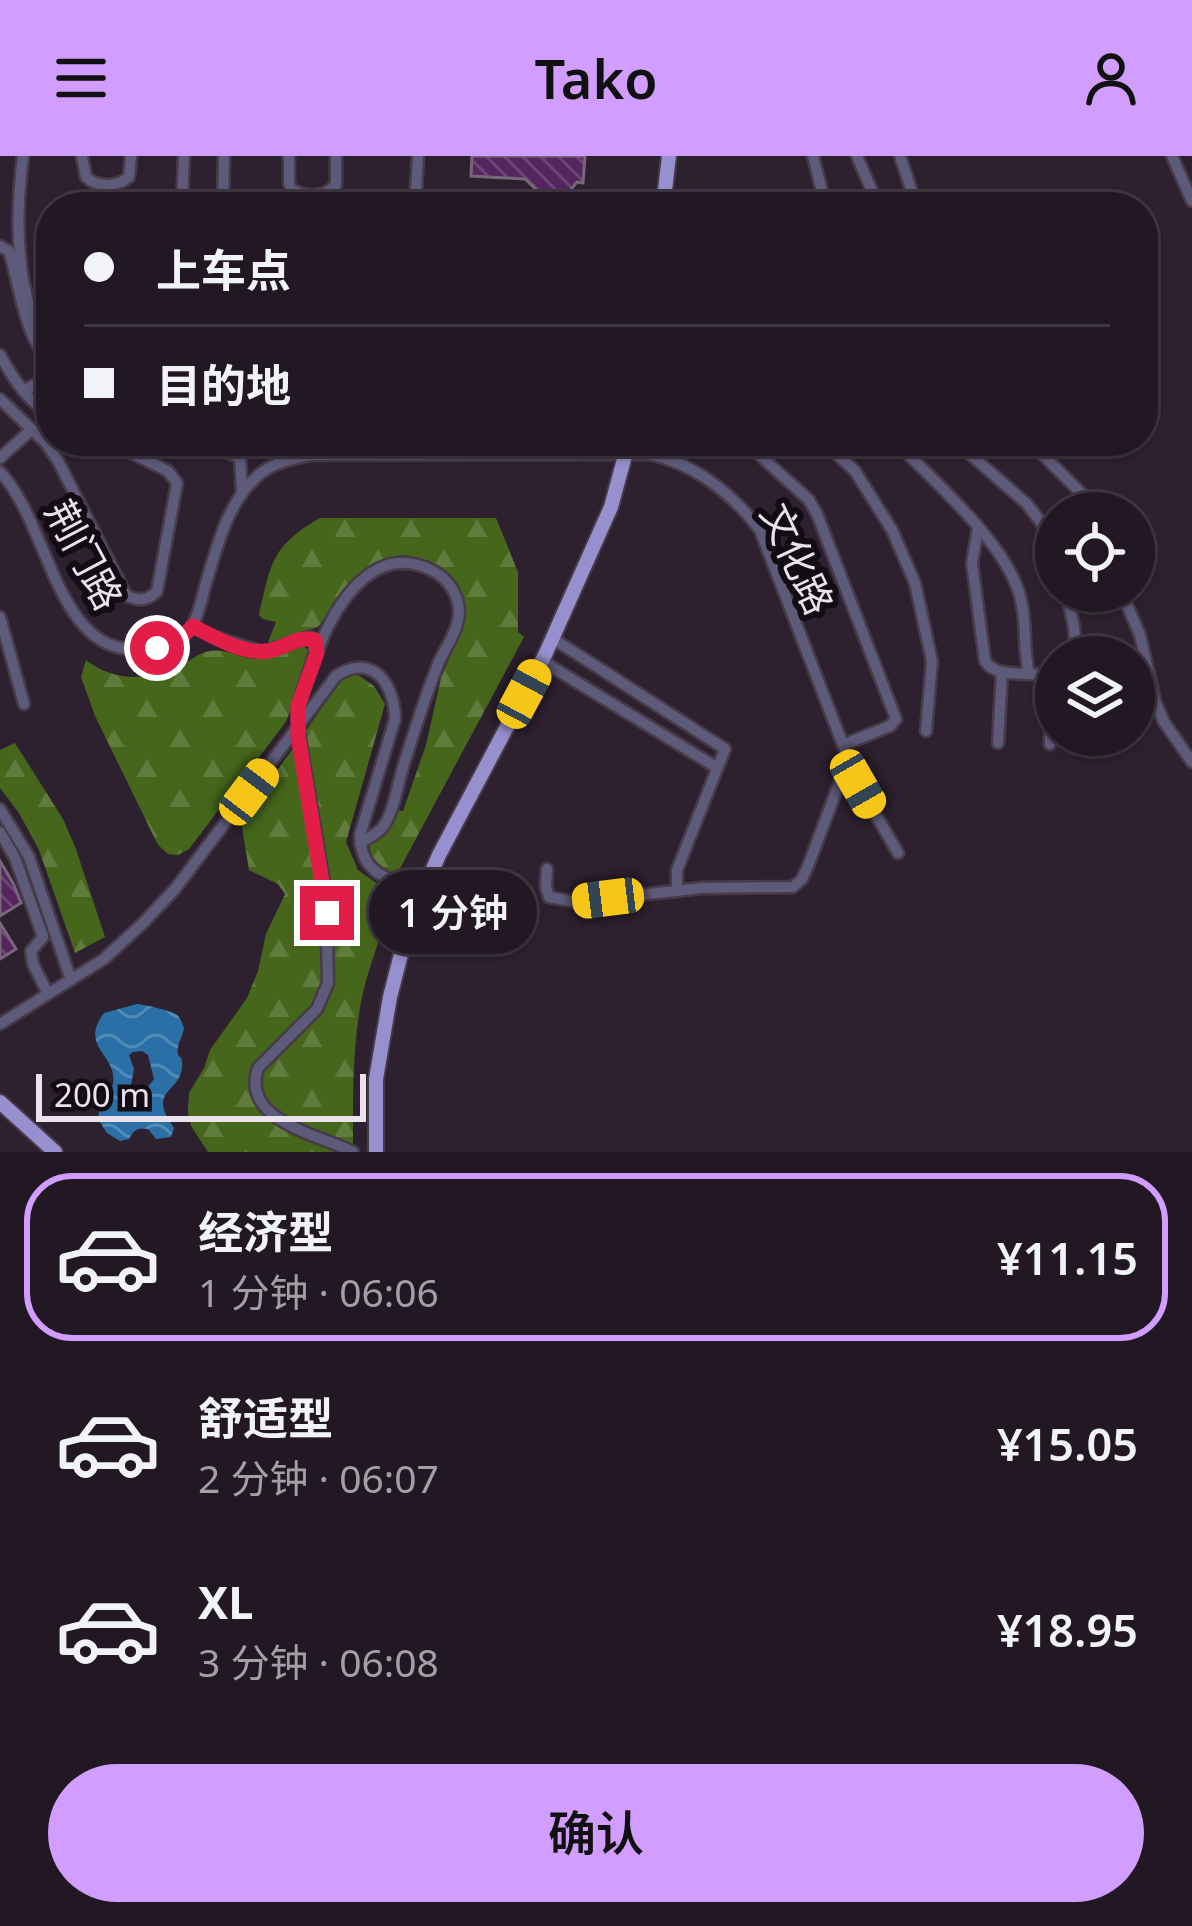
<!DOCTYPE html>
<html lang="zh">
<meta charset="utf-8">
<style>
:root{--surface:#221823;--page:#2e2530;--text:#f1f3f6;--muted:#a2a0a6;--line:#3f3741;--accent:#d19dfe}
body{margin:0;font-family:"Noto Sans","Noto Sans SC",sans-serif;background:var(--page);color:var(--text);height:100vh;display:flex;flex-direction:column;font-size:45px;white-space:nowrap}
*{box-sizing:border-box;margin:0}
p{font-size:39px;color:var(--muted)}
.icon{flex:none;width:66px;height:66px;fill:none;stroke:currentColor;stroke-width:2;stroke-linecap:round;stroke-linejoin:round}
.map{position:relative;height:996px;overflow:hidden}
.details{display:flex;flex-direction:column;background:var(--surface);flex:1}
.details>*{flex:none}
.top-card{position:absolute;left:36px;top:36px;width:1122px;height:264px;border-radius:48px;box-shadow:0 3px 9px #0004,0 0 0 3px var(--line);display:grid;align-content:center;height:264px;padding:0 48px;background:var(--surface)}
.buttons{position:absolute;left:1035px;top:336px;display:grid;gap:24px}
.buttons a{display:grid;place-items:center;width:120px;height:120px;border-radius:50%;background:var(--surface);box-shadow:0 3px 9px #0004,0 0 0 3px var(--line);font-size:60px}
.scale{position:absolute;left:36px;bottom:30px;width:330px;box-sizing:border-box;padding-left:12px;border:6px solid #eae2ec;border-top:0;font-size:33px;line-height:42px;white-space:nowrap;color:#eae2ec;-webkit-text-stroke:9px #120c13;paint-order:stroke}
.end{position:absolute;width:54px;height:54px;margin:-27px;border:15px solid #e11d48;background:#fff;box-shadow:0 0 0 6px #fff}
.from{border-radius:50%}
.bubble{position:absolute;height:84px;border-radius:42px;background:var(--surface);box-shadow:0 3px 9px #0004,0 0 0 3px var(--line);font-size:39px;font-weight:600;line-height:84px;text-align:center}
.car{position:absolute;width:36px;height:72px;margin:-36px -18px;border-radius:15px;box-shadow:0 0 9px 3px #0007;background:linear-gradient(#f5c518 24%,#345 0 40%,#f5c518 0 76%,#345 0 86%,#f5c518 0)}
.top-card b{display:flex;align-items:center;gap:42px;height:114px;font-size:45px}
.top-card b+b{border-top:3px solid var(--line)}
.top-card i{width:30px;height:30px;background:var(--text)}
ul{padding:21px 0 0;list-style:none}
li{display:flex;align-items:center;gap:36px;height:168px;margin:0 24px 18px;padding:0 24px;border:6px solid transparent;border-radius:48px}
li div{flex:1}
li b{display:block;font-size:45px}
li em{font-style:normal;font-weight:600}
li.selected{border-color:var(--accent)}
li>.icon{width:108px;height:108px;stroke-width:1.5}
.action{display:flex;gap:24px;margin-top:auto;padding:24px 48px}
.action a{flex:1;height:138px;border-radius:72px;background:var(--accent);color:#111;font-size:48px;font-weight:600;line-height:138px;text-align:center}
header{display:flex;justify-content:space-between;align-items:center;height:156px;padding:0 48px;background:var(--accent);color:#111;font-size:54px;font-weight:600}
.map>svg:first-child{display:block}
.forest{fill:url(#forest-firs)}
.water{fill:url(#water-waves);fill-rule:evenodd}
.building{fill:url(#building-back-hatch);stroke:#766779;stroke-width:3}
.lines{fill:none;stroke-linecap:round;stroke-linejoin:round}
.minor-casing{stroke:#473b49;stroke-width:15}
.major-casing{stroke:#473b49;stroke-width:18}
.minor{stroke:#5e5a79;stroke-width:10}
.major{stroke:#978fce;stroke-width:14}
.route{stroke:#e11d48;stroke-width:15}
.labels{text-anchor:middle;stroke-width:12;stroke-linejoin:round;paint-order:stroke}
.street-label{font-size:39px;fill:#eae2ec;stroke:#120c13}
</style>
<header><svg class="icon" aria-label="menu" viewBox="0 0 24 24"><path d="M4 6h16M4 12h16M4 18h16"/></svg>Tako<svg class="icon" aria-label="person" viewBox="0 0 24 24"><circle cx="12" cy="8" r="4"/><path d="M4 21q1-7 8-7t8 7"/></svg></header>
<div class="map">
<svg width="1192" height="996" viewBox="0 0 1192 996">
<defs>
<pattern id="forest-firs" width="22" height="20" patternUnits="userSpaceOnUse" patternTransform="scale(3)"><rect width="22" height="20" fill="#45661b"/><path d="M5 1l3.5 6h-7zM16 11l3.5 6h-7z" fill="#607c3c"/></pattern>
<pattern id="water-waves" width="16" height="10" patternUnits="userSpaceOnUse" patternTransform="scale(3)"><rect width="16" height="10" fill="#2a70a6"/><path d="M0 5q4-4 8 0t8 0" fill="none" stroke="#538bb7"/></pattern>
<pattern id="building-back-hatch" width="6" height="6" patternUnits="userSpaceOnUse" patternTransform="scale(3)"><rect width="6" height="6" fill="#55255f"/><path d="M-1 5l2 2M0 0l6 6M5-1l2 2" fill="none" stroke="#6e4476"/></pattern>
</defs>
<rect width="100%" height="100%" fill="#2d202f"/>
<g class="forest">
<path d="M320,362h176l22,54v60l6,5 -128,239c-13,-9 -28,-16 -26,-33l15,-8 10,-25 8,1 23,-66 15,-67 25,-59 -6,-26 -6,-13 -7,-8 -18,-11 -24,-6 -20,3 -29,20 -38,49 -45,16 -5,-1 8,-20 -13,-3 -4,-4c12,-51 12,-69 61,-97z"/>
<path d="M303,490l6,4c-9,24 -12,51 -24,73l-96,126 -11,6 -10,-1 -10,-9 -63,-129 -14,-39 5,-17c26,21 60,21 90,8 12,-5 21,-15 34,-17 17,-3 31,8 47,8 16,0 32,-7 46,-13z"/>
<path d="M358,519l16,11 11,18 -39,138 12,28 32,23c-4,36 -22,72 -29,109 -9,50 -8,99 -8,150h-145l-17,-26 -3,-13 1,-20 15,-25 6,-18 37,-52 11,-27 8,-37 19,-40 -7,-10 -29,-14 -8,-49 100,-140 7,-5z"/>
<path d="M15,587l48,76 13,30 29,88 -30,16 -36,-103 -20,-37 -19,-25v-38z"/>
</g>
<path class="water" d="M137,848c6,0 34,7 39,10 5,4 6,9 8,14 -1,7 -5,13 -6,19 -2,16 5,3 4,20 -2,27 -36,22 -8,61l-3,9 -15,2 -8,-10c-11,-2 -14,1 -19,10l-9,2 -13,-8 -9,-14c2,-19 12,-22 15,-35 5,-30 -35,-36 -9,-71zM142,895l6,4 6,24 -6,8 -10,3 -7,-5 3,-16 -5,-14 4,-3z"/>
<g class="building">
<path d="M472,0h113l-2,27 -6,-1 -14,17 -10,-1 -10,-2 -18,-17 -54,-3z"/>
<path d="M0,705l13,22 8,20 -21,13z"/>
<path d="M0,767l16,26 -16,10z"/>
</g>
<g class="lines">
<defs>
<g id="minor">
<path d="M23,0c-8,63 -9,142 28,197"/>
<path d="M82,0l4,21c12,11 31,10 43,0l2,-21"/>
<path d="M184,0l-2,47 6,4"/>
<path d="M289,0v27l3,7c15,7 32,8 44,-5v-29"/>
<path d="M813,0l13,51"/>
<path d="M857,0l22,51"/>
<path d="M900,0l17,51"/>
<path d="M1172,0l20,45"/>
<path d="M223,51l1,-51"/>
<path d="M415,51l3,-51"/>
<path d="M0,90l9,5c12,39 14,81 42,114"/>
<path d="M0,199c13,23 27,46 51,60"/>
<path d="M23,235l28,-15"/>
<path d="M0,243l46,44 12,18 68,134c11,7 23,5 31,-4l20,-108 -9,-12 -61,-30"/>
<path d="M203,285l37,17"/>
<path d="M239,285l3,51"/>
<path d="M278,285l2,22"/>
<path d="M744,285l65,59 8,14 79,205 -6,7 -47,19"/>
<path d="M823,285l32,30 37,59 23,53 17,78 -6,70"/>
<path d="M895,285c39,41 114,104 126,159 6,24 2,50 8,74l27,1"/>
<path d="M955,285l72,63 16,21 13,36"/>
<path d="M1029,285l53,53 8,19"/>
<path d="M0,302l32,-29"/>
<path d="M0,316c45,46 55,164 121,176 23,5 52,0 68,-18 9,-11 12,-29 16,-43 11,-38 23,-88 56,-114 15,-11 33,-15 51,-18l336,-1c46,9 84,39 112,76l98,254 40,69"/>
<path d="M978,372l-6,35 13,98c9,14 29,12 44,13"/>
<path d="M1066,435l8,36 2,30"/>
<path d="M1121,435l19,44 15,66 9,21 28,40"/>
<path d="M0,461l24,87"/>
<path d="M193,470l16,9 50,16h8l38,-13 6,-1 6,9 -19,60v21l28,168 2,88 -11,26 -59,59c-18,53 62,67 95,84"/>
<path d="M552,482l173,111 -48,121v21"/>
<path d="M318,494c17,-45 55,-107 111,-81 14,6 25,18 29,34 5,21 -10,40 -19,59 -14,34 -25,70 -36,105 -6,19 -9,46 -21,61 -6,7 -15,9 -22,16"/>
<path d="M542,505l174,106"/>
<path d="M998,587l4,-71"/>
<path d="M1050,588l1,-68"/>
<path d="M1097,592v-13"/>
<path d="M0,653l29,48 42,123"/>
<path d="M0,676l15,26 28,79 -12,14 2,13 15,30"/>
<path d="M547,713l-1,18 3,10 27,5 126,-14 91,-1 9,-8 6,-13 40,-106"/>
<path d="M0,868l104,-65 39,-36 32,-34 161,-213c36,-24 59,8 59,43l-35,116c1,41 29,43 61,57"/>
</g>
<g id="major">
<path d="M663,51l6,-51"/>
<path d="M0,946l55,50"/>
<path d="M376,996v-73l14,-82 18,-70 31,-72 106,-200 66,-148 18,-66"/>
</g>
</defs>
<use href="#minor" class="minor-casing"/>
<use href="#major" class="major-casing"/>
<use href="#minor" class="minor"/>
<use href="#major" class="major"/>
</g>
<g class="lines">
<path class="route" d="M157,492l26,-12 10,-10c20,11 52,29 75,25 18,-3 30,-16 47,-11l2,13 -19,53v30l29,177"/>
</g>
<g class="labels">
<g class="street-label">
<text transform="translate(84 399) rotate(62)" y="14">荆门路</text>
<text transform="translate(797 403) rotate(65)" y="14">文化路</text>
</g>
</g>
</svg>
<div class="buttons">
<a><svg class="icon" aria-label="locate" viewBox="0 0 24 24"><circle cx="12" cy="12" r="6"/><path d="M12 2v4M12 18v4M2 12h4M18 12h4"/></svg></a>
<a><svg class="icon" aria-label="layers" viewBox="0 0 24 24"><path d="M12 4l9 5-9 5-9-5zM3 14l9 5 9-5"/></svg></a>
</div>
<div class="scale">200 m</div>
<i class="end from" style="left:157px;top:492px"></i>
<i class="end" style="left:327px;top:757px"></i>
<div class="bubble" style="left:369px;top:714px;width:168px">1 分钟</div>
<i class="car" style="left:524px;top:538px;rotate:28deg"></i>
<i class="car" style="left:858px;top:628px;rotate:150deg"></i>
<i class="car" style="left:249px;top:636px;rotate:37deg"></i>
<i class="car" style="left:608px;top:742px;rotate:263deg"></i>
<div class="top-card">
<b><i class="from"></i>上车点</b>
<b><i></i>目的地</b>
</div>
</div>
<section class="details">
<ul>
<li class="selected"><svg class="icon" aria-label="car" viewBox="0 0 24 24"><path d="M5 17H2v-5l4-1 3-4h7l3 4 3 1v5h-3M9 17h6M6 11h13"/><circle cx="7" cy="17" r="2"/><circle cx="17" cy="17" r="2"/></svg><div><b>经济型</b><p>1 分钟 · 06:06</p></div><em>¥11.15</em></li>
<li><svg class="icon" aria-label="car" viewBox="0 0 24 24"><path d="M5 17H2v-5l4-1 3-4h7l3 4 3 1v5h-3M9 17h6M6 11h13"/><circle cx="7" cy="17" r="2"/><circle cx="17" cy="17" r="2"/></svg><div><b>舒适型</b><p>2 分钟 · 06:07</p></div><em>¥15.05</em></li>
<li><svg class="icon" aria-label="car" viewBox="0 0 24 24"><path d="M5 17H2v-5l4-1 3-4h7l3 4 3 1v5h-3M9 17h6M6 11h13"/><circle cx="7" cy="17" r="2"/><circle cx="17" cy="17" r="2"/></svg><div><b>XL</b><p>3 分钟 · 06:08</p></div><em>¥18.95</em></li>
</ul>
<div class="action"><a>确认</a></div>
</section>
